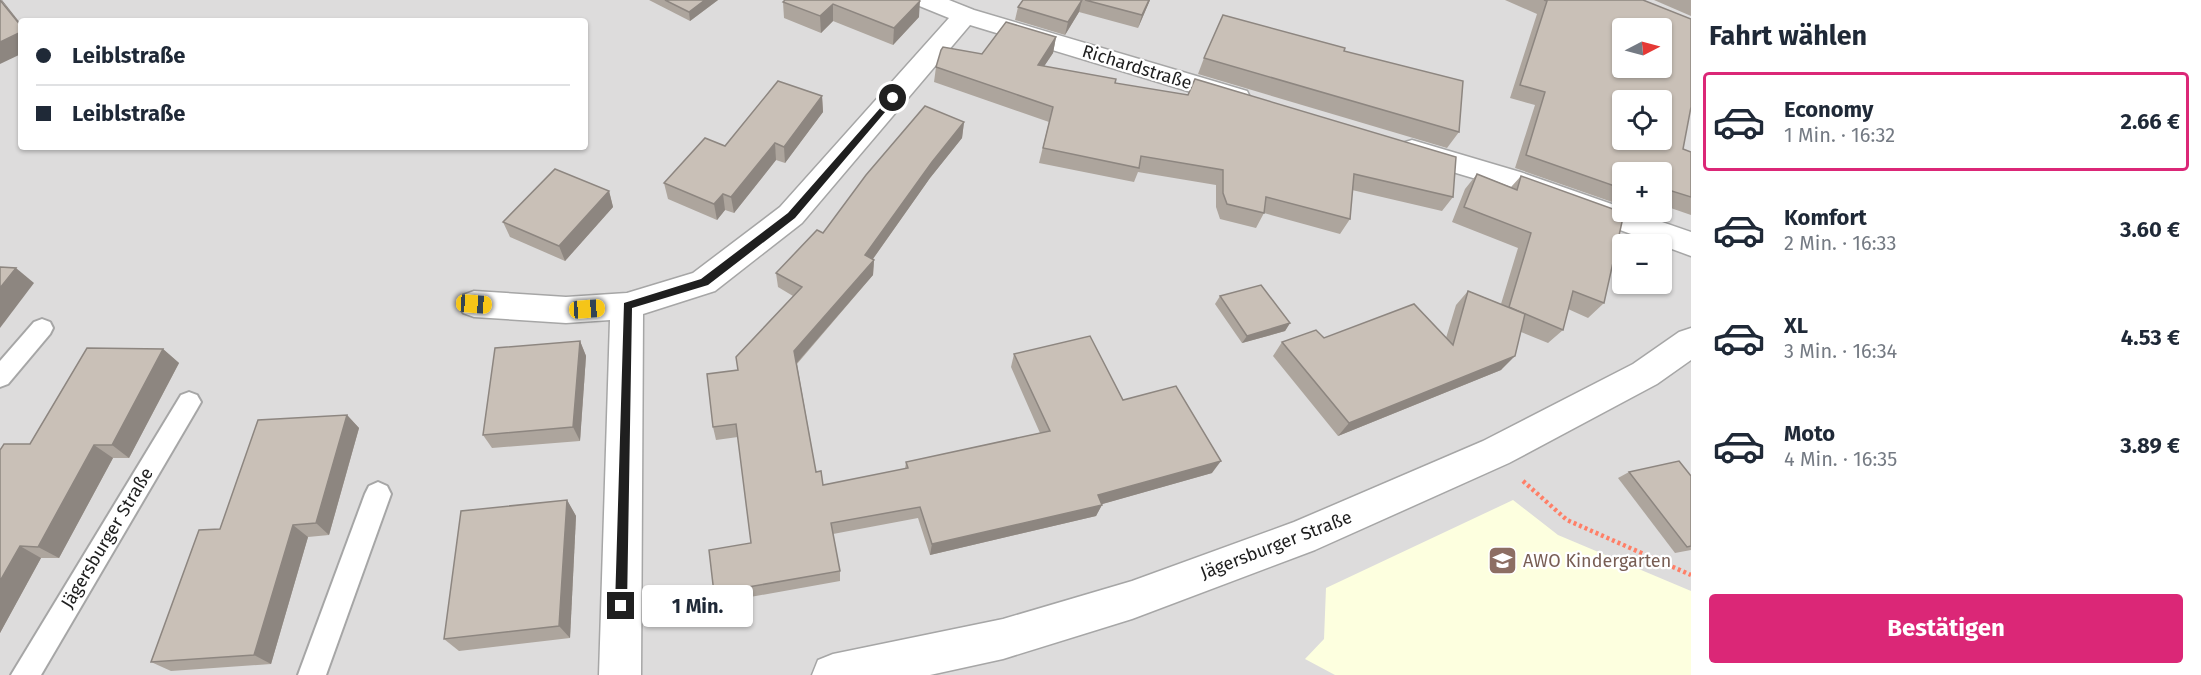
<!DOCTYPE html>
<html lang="de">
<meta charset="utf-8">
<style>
:root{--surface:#fff;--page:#f6f6f7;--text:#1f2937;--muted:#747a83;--line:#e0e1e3;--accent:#db2777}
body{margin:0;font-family:"Fira Sans",sans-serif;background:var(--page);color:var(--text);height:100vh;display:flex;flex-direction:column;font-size:22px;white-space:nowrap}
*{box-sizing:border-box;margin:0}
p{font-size:20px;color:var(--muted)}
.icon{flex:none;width:33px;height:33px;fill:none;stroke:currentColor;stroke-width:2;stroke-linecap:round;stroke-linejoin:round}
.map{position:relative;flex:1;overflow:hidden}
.details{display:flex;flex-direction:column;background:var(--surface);width:510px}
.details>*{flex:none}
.hud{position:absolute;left:18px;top:18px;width:570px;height:132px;border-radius:6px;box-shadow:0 2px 4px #0004;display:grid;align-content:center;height:132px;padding:0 18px;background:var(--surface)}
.needle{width:39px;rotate:84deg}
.fabs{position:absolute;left:1612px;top:18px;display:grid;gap:12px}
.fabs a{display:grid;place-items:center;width:60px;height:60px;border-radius:6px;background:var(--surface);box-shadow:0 2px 4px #0004;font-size:30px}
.end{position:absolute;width:27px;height:27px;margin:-14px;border:8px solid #1f1f1f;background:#fff;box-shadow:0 0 0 3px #fff}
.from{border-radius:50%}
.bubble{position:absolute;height:42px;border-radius:6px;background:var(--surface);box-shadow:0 2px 4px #0004;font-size:20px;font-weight:700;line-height:42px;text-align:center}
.car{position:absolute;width:18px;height:36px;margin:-18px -9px;border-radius:8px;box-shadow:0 0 4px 2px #0007;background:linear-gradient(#f5c518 24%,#345 0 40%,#f5c518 0 76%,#345 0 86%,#f5c518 0)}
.hud b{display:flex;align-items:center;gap:21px;height:57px;font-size:22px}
.hud b+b{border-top:2px solid var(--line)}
.hud i{width:15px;height:15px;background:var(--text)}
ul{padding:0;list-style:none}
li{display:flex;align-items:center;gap:18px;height:99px;margin:0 12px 9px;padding:0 6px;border:3px solid transparent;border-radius:6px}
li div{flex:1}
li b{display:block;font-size:22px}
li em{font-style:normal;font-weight:700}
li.current{border-color:var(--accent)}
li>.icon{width:54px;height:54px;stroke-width:1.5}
h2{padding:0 18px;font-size:27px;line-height:72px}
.button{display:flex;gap:12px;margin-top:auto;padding:12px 18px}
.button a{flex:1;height:69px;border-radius:6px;background:var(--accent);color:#fff;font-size:24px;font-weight:700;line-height:69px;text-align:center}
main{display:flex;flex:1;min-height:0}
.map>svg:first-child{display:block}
.residential{fill:#dddcdc;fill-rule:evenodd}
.education{fill:#fdffdf}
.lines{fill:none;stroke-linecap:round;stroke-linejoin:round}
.service-casing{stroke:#a6a6a6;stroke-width:4}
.minor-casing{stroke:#a6a6a6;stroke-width:3}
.path{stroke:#ff7f67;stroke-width:4.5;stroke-dasharray:3 3;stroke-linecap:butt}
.service{fill:#fff;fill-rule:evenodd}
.minor{fill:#fff;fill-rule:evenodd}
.wall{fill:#ada59d}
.shaded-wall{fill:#8d8680}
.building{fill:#c9c0b7;stroke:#8d8680;stroke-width:1.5;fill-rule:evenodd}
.route{fill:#1f1f1f}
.labels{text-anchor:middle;stroke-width:4.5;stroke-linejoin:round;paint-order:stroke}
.street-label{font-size:18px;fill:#1f1f1f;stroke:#fff}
.education-label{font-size:18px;fill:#785e54;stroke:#fff;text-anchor:start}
</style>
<main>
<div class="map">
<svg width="1691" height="675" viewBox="0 0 1691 675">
<rect width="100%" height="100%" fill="#f0ede5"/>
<path class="residential" d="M0,0h1691v675h-1691zM21,21h564v126h-564zM1623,28h39v40h-39zM1623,100h39v40h-39zM1623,172h39v40h-39zM1623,244h39v40h-39z"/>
<path class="education" d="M1513,500l45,35 133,56v84h-356l-30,-16 19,-20 2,-51z"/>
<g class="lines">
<defs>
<g id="service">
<path d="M42,319l8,3 3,6 -3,6 -42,50 -8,3v-26l34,-39z"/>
<path d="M189,392l8,3 4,7 -4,7 -156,266h-30l170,-280z"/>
<path d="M378,482l9,4 4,8 -65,181h-28l67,-181 4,-8z"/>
</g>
<g id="minor">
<path d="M914,0h35l25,10 273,81 3,6 -3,6 -10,3 -267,-81 -168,198 -87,68 -72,23 -2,361h-42l11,-355 -44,3 -92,-6 -11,-4 -5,-9 5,-9 11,-4 92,6 61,-4 66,-20 87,-66 169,-189 -32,-13z"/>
<path d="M1412,140l108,32 103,36v4h10l58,20v24l-191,-70 -98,-29 -4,-7 4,-7z"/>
<path d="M1691,328v32l-34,24 -148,79 -194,87 -183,69 -129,40 -73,16h-118l6,-15 15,-6 170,-35 129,-38 162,-59 189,-81 150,-77 46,-32z"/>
</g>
</defs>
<use href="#service" class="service-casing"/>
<use href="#minor" class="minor-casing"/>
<path class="path" d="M1523,481l44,39 124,55"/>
<use href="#service" class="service"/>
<use href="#minor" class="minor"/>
</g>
<g class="wall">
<path d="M649,0h69l-28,21z"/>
<path d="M919,0v17l-26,28 -60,-24 -12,12 -37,-15 -1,-16z"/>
<path d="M1023,0h127l-12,28 -59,-16 -14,23 -50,-15 3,-13z"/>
<path d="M1505,0h138l40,149 8,3v63l-29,-10v-33h-39v22l-8,9 -100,-35 20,-63 -25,-7 27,-84z"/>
<path d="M1654,0h37v16z"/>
<path d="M1056,37l-3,16 -9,13 71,17 338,114 -11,14 -90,-21 -2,29 -10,15 -76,-21 -8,15 -36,-9 -4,-12v-22l-78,-13 -4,10 -95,-19 10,-41 -115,-40 2,-15 46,-13z"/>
<path d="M1344,51l115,81 -12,16 -249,-74 6,-16z"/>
<path d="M822,96l1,16 -38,51 -9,-3 -42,53 -9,-3 -8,10 -49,-21 -4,-16 61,-37z"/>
<path d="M964,122l-2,16 -32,40 -57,81 1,1 -1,15 -76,89 19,108 7,13 82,-16 1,-7 134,-29 -29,-66 3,-13 109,46 89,73 -110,31 -6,12 -166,39 -12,-37 -85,16 7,37v10l-123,22 -3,-10 37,-50 -13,-106 -22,3 -3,-13 25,-57 55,-74 -15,-9 -2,-14 47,-40z"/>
<path d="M1477,174l34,13 10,-11 83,127 -16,15 -20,-9 -5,21 -15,13 -27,-11 -20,38 -163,66 -65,-80 9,-14 42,-4h122l10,-33 12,-14 33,13 17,-56 -66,-26 13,-33z"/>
<path d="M609,191l4,16 -48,54 -55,-24 -7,-15z"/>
<path d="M1220,296l70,27 -5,8 -43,12 -27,-39z"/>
<path d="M580,341l6,15 -6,85 -88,7 -9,-13z"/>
<path d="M163,349l16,14 -50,95h-16l-54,100h-18l-41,75v-183l30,-6z"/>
<path d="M347,415l12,13 -30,107 -21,2 -37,127 -100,7 -20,-9 69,-133z"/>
<path d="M1629,472l62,4v74l-16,3 -57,-75z"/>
<path d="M567,500l9,16 -6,122 -111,13 -15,-12z"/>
</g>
<g class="shaded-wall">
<path d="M1,0h1l19,24v2z"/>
<path d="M705,0h13l-28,21 -1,-9z"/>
<path d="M1082,0l-3,12 -14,23 3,-13z"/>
<path d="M1149,0h1l-12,28 4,-13z"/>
<path d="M920,1l-1,16 -26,28 1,-17z"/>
<path d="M833,4v17l-12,12 -1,-17z"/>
<path d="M21,32v22l-21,10v-22z"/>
<path d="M1056,37l-3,16 -18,27 3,-15z"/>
<path d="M822,96l1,16 -38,51 -1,-16z"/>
<path d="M964,122l-2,16 -32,40 -65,92v-15l67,-93z"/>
<path d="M775,143l1,17 -42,53 -3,-16z"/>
<path d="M609,191l4,16 -48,54 -6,-15z"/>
<path d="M723,194l2,16 -8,10 -3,-16z"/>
<path d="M874,260l-1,15 -78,90 -1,-14z"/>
<path d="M16,268l18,15 -34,45v-40z"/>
<path d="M1290,323l-5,8 -43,12 5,-7z"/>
<path d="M580,341l6,15 -6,85 -7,-14z"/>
<path d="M163,349l16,14 -50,95 -17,-13z"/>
<path d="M1515,356l-14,14 -163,66 11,-13z"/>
<path d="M347,415l12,13 -30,107 -13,-12z"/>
<path d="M94,445l19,13 -54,100 -21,-11z"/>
<path d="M1221,461l-9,12 -120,34 6,-12z"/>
<path d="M567,500l9,16 -6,122 -11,-12z"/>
<path d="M1102,505l-6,11 -166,39 2,-11z"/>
<path d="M293,525l15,12 -37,127 -17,-9z"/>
<path d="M20,546l21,12 -41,75v-52z"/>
</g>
<g class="building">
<path d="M0,0l21,26v6l-21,10z"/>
<path d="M665,0h40l-16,12z"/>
<path d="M785,0h134l1,1 -26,27 -61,-24 -13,12 -37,-14z"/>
<path d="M1023,0h59l-14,22 -50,-15z"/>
<path d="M1085,0h64l-7,15z"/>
<path d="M1544,0h99l48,19v88l-8,42 8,3v45l-29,-9v-16h-39v17l-97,-34 19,-63 -25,-7 27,-84zM1623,28h39v40h-39zM1623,100h39v40h-39z"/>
<path d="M1223,15l122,33 -1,3 119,30 -4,51 -255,-74z"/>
<path d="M1006,22l50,15 -18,28 78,14 -1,4 73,12 7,-16 261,78 -3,40 -99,-23 -4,45 -84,-22 -2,16 -37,-9 -4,-11v-23l-82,-14 -2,12 -96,-20 10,-41 -117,-40 5,-17 2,-3 39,7z"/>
<path d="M778,81l44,15 -38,51 -9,-4 -44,54 -8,-3 -9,10 -50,-21 41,-45 20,8z"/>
<path d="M925,106l39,16 -32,40 -67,93 9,5 -80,91 22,121 5,-1 2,14 85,-17 -2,-6 144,-31 -36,-77 76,-18 33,64 53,-14 45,75 -123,34 4,10 -170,39 -12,-37 -89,16 9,48 -126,22 -5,-43 42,-7 -15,-119 -23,3 -6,-53 31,-4 -2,-13 66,-70 -26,-14 41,-43 6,3 43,-58z"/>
<path d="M555,169l54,22 -50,55 -56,-24z"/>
<path d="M1477,174l40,16 4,-14 103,37 -20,90 -31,-12 -10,39 -54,-23 22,-74 -67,-26z"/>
<path d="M0,267l16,1 -16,20z"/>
<path d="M1261,285l29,38 -43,13 -27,-40z"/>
<path d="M1468,291l57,23 -10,42 -166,67 -67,-81 34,-12 8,8 90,-34 39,41z"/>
<path d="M580,341l-7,86 -90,8 12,-87z"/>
<path d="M87,348l76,1 -51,96h-18l-56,102 -18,-1 -20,35v-131l4,-6h26z"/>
<path d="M347,415l-31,108 -23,2 -39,130 -103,7 48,-132 21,-1 38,-109z"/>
<path d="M1679,461l12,15v70l-4,1 -58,-75z"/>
<path d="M567,500l-8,126 -115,13 17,-128z"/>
</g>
<path class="route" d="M890,97l7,1 -102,120 -87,67 -76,23 -5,298 -6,6 -4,-2 -2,-4 9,-303 77,-24 87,-66z"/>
<defs>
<symbol id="school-square" viewBox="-11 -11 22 22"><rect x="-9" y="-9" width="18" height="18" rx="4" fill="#8d6e63" stroke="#fff"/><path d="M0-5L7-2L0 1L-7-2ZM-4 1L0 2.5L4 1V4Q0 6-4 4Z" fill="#fff"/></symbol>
</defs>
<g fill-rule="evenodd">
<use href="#school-square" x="1486" y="544" width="33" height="33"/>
</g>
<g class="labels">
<g class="street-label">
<text transform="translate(1137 67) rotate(17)" y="6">Richardstraße</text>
<text transform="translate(107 538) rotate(-59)" y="6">Jägersburger Straße</text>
<text transform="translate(1276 545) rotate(-21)" y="6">Jägersburger Straße</text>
</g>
<g class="education-label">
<text x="1523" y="567">AWO Kindergarten</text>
</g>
</g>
</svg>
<div class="fabs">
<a><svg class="needle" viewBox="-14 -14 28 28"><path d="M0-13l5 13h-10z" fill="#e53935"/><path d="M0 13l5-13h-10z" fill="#747a83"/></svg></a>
<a><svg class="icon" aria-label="locate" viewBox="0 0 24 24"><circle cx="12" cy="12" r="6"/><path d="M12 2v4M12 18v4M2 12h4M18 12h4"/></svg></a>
<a>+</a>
<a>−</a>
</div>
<i class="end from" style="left:893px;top:98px"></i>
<i class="end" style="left:621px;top:606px"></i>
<div class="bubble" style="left:642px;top:585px;width:111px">1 Min.</div>
<i class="car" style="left:474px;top:304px;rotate:94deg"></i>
<i class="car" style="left:587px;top:309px;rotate:86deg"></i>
<div class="hud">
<b><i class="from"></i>Leiblstraße</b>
<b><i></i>Leiblstraße</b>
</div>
</div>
<section class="details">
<h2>Fahrt wählen</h2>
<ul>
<li class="current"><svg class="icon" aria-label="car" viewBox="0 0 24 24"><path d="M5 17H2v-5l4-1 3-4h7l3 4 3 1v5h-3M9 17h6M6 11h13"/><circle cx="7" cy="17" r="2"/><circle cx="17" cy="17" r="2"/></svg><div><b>Economy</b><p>1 Min. · 16:32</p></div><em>2.66 €</em></li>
<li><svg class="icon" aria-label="car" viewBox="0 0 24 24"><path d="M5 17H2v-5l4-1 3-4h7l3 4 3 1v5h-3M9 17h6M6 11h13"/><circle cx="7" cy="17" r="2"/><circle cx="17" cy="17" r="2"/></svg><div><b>Komfort</b><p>2 Min. · 16:33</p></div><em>3.60 €</em></li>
<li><svg class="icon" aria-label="car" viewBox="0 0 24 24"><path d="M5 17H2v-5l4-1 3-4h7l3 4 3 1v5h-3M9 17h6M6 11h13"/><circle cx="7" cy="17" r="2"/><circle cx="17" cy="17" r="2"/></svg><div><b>XL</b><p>3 Min. · 16:34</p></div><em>4.53 €</em></li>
<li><svg class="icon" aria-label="car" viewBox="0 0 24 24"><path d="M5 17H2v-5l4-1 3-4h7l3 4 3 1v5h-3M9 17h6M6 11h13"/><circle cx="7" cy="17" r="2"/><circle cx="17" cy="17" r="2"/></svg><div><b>Moto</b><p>4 Min. · 16:35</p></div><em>3.89 €</em></li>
</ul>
<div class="button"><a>Bestätigen</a></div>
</section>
</main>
